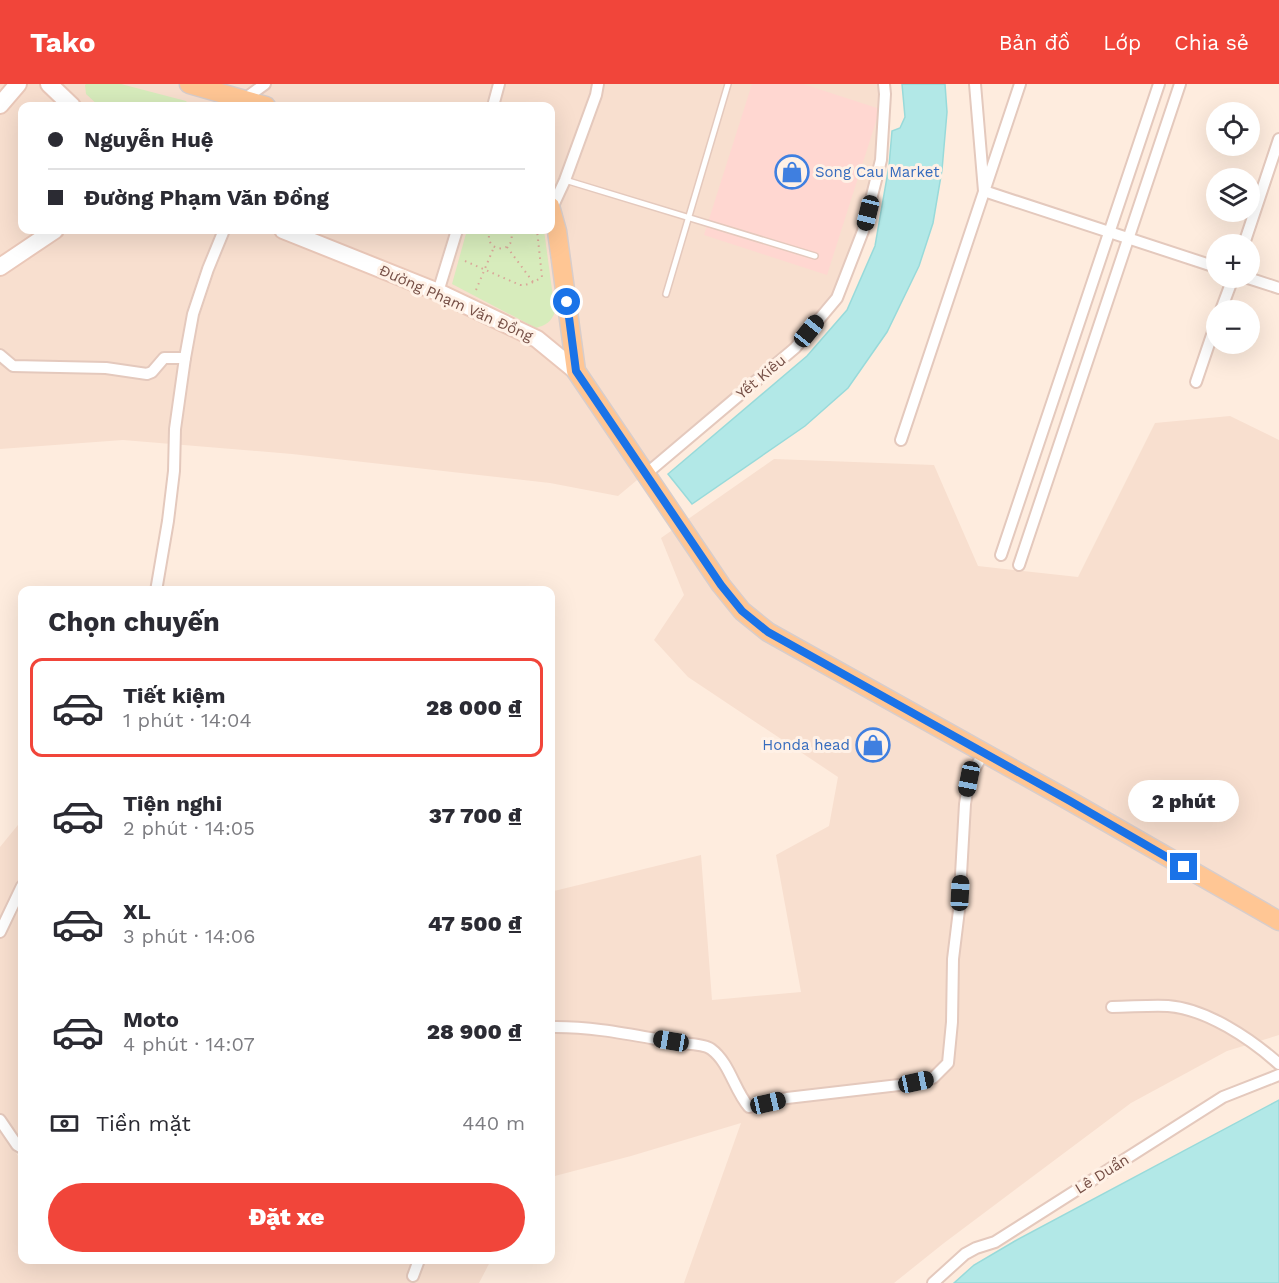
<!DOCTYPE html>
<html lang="vi">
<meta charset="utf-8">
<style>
:root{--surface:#fff;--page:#f7f7f7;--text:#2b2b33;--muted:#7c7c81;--line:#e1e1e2;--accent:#f1453a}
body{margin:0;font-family:"Work Sans",sans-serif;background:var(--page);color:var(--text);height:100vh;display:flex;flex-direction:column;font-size:22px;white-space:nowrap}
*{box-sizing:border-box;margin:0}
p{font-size:20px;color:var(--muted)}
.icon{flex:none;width:33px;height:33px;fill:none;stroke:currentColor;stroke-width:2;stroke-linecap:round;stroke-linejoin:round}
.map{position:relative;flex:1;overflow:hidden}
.panel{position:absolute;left:18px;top:502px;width:537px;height:678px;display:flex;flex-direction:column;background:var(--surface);border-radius:12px;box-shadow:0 6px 24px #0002}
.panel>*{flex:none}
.banner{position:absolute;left:18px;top:18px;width:537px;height:132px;border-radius:12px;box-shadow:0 6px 24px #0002;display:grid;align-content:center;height:132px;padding:0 30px;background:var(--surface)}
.controls{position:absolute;left:1206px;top:18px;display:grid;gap:12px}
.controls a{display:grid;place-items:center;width:54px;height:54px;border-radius:50%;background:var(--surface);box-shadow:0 6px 24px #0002;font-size:30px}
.end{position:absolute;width:27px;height:27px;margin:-14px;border:8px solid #1a73e8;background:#fff;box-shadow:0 0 0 3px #fff}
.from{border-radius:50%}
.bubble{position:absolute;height:42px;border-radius:21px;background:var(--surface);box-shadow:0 6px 24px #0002;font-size:20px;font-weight:800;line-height:42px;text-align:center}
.car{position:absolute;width:18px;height:36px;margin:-18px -9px;border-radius:8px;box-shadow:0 0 4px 2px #0007;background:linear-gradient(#222 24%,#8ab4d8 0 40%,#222 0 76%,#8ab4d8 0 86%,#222 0)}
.banner b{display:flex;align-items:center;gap:21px;height:57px;font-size:22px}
.banner b+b{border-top:2px solid var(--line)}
.banner i{width:15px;height:15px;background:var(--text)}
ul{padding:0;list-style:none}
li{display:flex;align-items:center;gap:18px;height:99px;margin:0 12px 9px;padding:0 18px;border:3px solid transparent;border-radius:12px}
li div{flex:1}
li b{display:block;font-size:22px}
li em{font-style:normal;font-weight:800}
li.active{border-color:var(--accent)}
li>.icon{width:54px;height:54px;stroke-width:1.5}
h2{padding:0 30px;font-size:27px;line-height:72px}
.pay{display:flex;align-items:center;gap:15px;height:66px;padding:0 30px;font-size:22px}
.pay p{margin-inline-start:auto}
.button{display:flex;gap:12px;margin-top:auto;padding:12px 30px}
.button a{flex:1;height:69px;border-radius:36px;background:var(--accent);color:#fff;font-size:24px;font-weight:800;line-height:69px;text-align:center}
header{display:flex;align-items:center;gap:36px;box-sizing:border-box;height:84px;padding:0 30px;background:var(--accent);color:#fff}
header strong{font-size:28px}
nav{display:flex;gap:33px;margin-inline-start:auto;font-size:21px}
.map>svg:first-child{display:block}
.residential{fill:#f8dfcf;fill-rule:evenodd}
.commercial{fill:#ffd7d1}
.green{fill:#d7ecbc}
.water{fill:#b2e8e7;stroke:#98dada;stroke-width:1.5}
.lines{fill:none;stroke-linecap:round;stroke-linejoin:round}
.lane-casing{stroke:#e4c9bd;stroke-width:8}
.street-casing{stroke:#e4c9bd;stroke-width:14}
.secondary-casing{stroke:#eac8b9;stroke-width:20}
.primary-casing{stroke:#d8cdcb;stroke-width:21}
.path{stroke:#d9a698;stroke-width:2;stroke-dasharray:1.5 4.5;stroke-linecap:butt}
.lane{stroke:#fff;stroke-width:5}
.street{stroke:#fff;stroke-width:10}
.secondary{stroke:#fff;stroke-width:16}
.primary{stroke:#ffc694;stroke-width:18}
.route{stroke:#1a73e8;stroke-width:8}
.labels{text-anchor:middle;stroke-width:6;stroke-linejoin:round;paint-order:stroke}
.shop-label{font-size:15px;fill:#366cbe;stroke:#fff1e6;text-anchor:start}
.street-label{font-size:15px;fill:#754e45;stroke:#fff1e6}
</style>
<header>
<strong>Tako</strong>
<nav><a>Bản đồ</a><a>Lớp</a><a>Chia sẻ</a></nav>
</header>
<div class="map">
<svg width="1279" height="1199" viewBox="0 0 1279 1199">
<rect width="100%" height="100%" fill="#feecde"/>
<g class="residential">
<path d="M0,0h884l-3,76 -44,138 -42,50 -177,148 -68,-13 -258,-29 -169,-14 -123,9zM22,22h528v124h-528z"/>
<path d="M1230,332l49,24v595l-52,16 -96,52 -187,140 -50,40h-210l57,-160 -110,33 -80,21 -1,-285 151,-37 11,145 89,-8 -25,-137 53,-29 9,-49 -150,-100 -34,-37 30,-45 -23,-57 113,-79 160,6 44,101 100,11 77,-154z"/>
<path d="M22,736v309l-12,13 12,21v97h469l-12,23h-479v-436z"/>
</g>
<path class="commercial" d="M752,0h51l77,25 -53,166 -123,-40z"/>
<g class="green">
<path d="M86,0h35l65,17 4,5h-91l-13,-12 -1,-9z"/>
<path d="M467,146h77l11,82c-4,10 -9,13 -19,16l-84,-44z"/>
</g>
<g class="water">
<path d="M902,0h43l2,28 -5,58 -9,53 -14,43 -32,66 -39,56 -43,38 -113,78 -24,-30 139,-118 40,-46 28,-64 14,-80 3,-35 8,-3 5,-11z"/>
<path d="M1279,1016v183h-325l20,-18 41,-24z"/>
</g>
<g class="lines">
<defs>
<g id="lane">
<path d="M565,96l250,76"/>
<path d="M666,210l62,-210"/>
</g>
<g id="street">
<path d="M975,0l9,107 232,76"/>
<path d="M243,16l22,-16"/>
<path d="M493,22l6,-22"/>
<path d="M552,124l13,-28 31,-85 2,-11"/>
<path d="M1244,160l35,-105"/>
<path d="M1248,194l31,10"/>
<path d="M438,208l19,-62"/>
<path d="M1221,226l12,-32"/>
<path d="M0,271l13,11 93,2 41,6 5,-2 12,-14h21"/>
<path d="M1196,298l20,-59"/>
<path d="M901,356l119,-356"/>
<path d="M646,390l149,-126 42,-50 26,-67 18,-71 4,-66 -1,-10"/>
<path d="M1001,471l158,-471"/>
<path d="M1019,481l161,-481"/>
<path d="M156,507l12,-70 6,-50 1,-42 10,-71 8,-44 15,-45 16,-39"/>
<path d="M0,848l22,-46"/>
<path d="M1112,923c18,0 38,-2 56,-1 39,3 83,33 111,58"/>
<path d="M550,943c44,-1 87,9 129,16 9,1 25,1 32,6 19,14 23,41 38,58l38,-9 112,-13 34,-7 15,-15 4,-41 1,-63 6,-49 6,-106 4,-25 15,-27"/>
<path d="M0,1036l17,25 5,3"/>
<path d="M413,1192l6,-16"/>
<path d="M933,1199l32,-29 11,-6 19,-6 228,-145 56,-22"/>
</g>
<g id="secondary">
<path d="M49,0l23,22"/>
<path d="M0,21l18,-21"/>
<path d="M283,146l155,62 99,47 39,32"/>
<path d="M0,183l55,-37"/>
</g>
<g id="primary">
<path d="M189,0l77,22"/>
<path d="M550,122l7,25 19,140 145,214 21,26 26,21 302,169 209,120"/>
</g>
</defs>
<use href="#lane" class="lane-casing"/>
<use href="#street" class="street-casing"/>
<use href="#secondary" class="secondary-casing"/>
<use href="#primary" class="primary-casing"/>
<g class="path">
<path d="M477,146l12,3"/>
<path d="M490,146c-8,25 30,24 20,0"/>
<path d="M512,148l19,-2"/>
<path d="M507,163l26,35"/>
<path d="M465,177l55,24c9,0 14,-3 22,-8l-5,-47"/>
<path d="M476,206l18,-43"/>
</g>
<use href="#lane" class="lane"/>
<use href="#street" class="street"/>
<use href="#secondary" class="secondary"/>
<use href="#primary" class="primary"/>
</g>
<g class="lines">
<path class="route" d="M567,218l9,69 145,214 21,26 26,21 302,169 114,66"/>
</g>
<defs>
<symbol id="shop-ring" viewBox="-11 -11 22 22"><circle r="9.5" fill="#fff1e6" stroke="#3f7fe0" stroke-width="1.5"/><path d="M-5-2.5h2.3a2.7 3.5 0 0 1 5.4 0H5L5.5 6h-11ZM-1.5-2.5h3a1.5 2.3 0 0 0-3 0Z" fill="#3f7fe0"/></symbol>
</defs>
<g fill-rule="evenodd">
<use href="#shop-ring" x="773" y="69" width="38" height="38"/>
<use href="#shop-ring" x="854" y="642" width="38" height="38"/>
</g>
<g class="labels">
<g class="shop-label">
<text x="815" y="93">Song Cau Market</text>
<text x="850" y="666" text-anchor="end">Honda head</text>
</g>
<g class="street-label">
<text transform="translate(456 219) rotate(24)" y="5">Đường Phạm Văn Đồng</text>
<text transform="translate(761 293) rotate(-40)" y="5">Yết Kiêu</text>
<text transform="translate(1102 1090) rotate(-32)" y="5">Lê Duẩn</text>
</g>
</g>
</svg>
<div class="controls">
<a><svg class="icon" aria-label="locate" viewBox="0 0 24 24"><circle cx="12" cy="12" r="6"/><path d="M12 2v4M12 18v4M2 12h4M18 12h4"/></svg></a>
<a><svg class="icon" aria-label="layers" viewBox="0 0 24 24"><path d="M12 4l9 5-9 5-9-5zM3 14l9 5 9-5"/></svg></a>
<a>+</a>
<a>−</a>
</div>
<i class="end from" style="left:567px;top:218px"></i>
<i class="end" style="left:1184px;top:783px"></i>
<div class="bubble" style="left:1128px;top:696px;width:111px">2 phút</div>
<i class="car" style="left:868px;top:129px;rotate:194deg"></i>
<i class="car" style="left:809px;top:247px;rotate:39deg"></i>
<i class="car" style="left:969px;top:695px;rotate:191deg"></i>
<i class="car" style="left:960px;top:809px;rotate:3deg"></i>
<i class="car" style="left:671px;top:957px;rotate:280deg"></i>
<i class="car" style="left:916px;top:998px;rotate:78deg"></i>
<i class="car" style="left:768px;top:1019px;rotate:77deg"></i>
<div class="banner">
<b><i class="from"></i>Nguyễn Huệ</b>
<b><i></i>Đường Phạm Văn Đồng</b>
</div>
<section class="panel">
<h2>Chọn chuyến</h2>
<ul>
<li class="active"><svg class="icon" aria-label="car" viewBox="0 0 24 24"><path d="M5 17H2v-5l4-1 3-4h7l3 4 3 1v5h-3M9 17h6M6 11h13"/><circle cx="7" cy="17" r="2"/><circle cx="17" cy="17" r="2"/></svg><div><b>Tiết kiệm</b><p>1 phút · 14:04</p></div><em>28 000 ₫</em></li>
<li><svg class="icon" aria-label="car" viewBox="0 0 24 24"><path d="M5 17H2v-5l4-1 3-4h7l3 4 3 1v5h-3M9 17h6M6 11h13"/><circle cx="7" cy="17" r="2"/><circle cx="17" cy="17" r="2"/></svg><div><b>Tiện nghi</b><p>2 phút · 14:05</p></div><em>37 700 ₫</em></li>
<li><svg class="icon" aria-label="car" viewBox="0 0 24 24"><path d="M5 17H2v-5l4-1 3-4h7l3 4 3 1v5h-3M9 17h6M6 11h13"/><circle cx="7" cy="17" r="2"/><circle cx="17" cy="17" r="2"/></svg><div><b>XL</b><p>3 phút · 14:06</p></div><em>47 500 ₫</em></li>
<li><svg class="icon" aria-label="car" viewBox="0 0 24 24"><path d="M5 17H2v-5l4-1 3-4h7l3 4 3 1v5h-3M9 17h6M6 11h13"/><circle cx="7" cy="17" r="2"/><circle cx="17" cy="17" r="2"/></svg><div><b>Moto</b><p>4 phút · 14:07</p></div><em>28 900 ₫</em></li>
</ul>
<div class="pay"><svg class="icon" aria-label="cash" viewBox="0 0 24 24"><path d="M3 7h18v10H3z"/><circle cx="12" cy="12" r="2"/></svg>Tiền mặt<p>440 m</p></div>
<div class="button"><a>Đặt xe</a></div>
</section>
</div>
